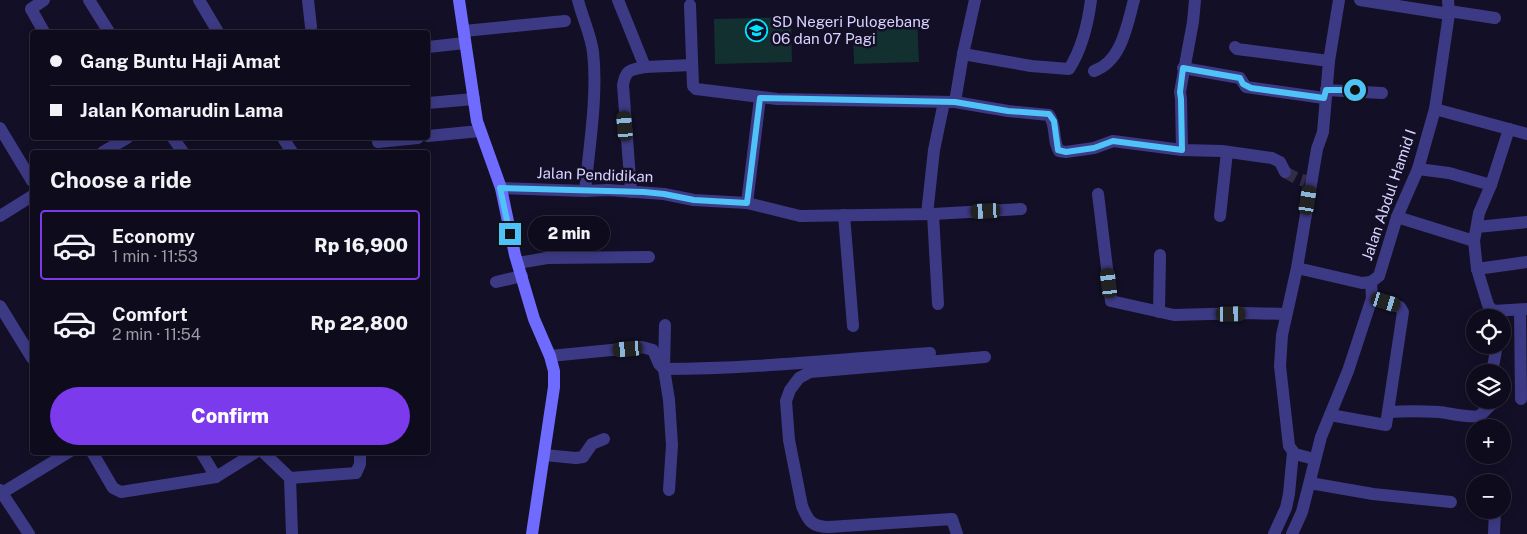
<!DOCTYPE html>
<meta charset="utf-8">
<style>
:root{--surface:#0e0b1c;--page:#171425;--text:#f1f3f6;--muted:#9b9ba3;--line:#2e2b3b;--accent:#7c3aed}
body{margin:0;font-family:"Public Sans",sans-serif;background:var(--page);color:var(--text);height:100vh;display:flex;flex-direction:column;font-size:19px;white-space:nowrap}
*{box-sizing:border-box;margin:0}
p{font-size:16px;color:var(--muted)}
.icon{flex:none;width:28px;height:28px;fill:none;stroke:currentColor;stroke-width:2;stroke-linecap:round;stroke-linejoin:round}
.map{position:relative;flex:1;overflow:hidden}
.side{position:absolute;left:30px;top:150px;width:400px;height:305px;display:flex;flex-direction:column;background:var(--surface);border-radius:5px;box-shadow:0 2px 12px #0003,0 0 0 1px var(--line)}
.side>*{flex:none}
.top-card{position:absolute;left:30px;top:30px;width:400px;height:110px;border-radius:5px;box-shadow:0 2px 12px #0003,0 0 0 1px var(--line);display:grid;align-content:center;height:110px;padding:0 20px;background:var(--surface)}
.tools{position:absolute;left:1466px;top:309px;display:grid;gap:10px}
.tools a{display:grid;place-items:center;width:45px;height:45px;border-radius:50%;background:var(--surface);box-shadow:0 2px 12px #0003,0 0 0 1px var(--line);font-size:25px}
.end{position:absolute;width:22px;height:22px;margin:-11px;border:6px solid #4fc3f7;background:#111;box-shadow:0 0 0 2px #111}
.from{border-radius:50%}
.bubble{position:absolute;height:35px;border-radius:18px;background:var(--surface);box-shadow:0 2px 12px #0003,0 0 0 1px var(--line);font-size:16px;font-weight:800;line-height:35px;text-align:center}
.car{position:absolute;width:15px;height:30px;margin:-15px -8px;border-radius:6px;box-shadow:0 0 4px 1px #0007;background:linear-gradient(#222 24%,#8ab4d8 0 40%,#222 0 76%,#8ab4d8 0 86%,#222 0)}
.top-card b{display:flex;align-items:center;gap:18px;height:48px;font-size:19px}
.top-card b+b{border-top:1px solid var(--line)}
.top-card i{width:12px;height:12px;background:var(--text)}
ul{padding:0;list-style:none}
li{display:flex;align-items:center;gap:15px;height:70px;margin:0 10px 8px;padding:0 10px;border:2px solid transparent;border-radius:5px}
li div{flex:1}
li b{display:block;font-size:19px}
li em{font-style:normal;font-weight:800}
li.active{border-color:var(--accent)}
li>.icon{width:45px;height:45px;stroke-width:1.5}
h2{padding:0 20px;font-size:22px;line-height:60px}
.primary-button{display:flex;gap:10px;margin-top:auto;padding:10px 20px}
.primary-button a{flex:1;height:58px;border-radius:30px;background:var(--accent);color:#fff;font-size:20px;font-weight:800;line-height:58px;text-align:center}
.map>svg:first-child{display:block}
.green{fill:#12302f}
.lines{fill:none;stroke-linecap:round;stroke-linejoin:round}
.street-tunnel{stroke:#312d47;stroke-width:12;stroke-dasharray:12 6;stroke-linecap:butt}
.street{stroke:#3d3a85;stroke-width:12}
.secondary{stroke:#6f6bff;stroke-width:12}
.route{stroke:#4fc3f7;stroke-width:6}
.labels{text-anchor:middle;stroke-width:5;stroke-linejoin:round;paint-order:stroke}
.poi-label{font-size:15px;fill:#d9d4ff;stroke:#130f26;text-anchor:start}
.street-label{font-size:15px;fill:#d9d4ff;stroke:#130f26}
</style>
<div class="map">
<svg width="1527" height="534" viewBox="0 0 1527 534">
<rect width="100%" height="100%" fill="#130f26"/>
<g class="green">
<path d="M791,17l1,45 -77,2 -1,-45z"/>
<path d="M917,17l2,45 -65,2 -1,-29 24,-1v-16z"/>
</g>
<g class="lines">
<path class="street-tunnel" d="M1285,172l11,6 9,3"/>
<g class="street">
<path d="M89,0l20,32"/>
<path d="M199,0l19,32"/>
<path d="M308,0l3,27"/>
<path d="M578,0c4,17 13,35 15,52 5,43 -4,96 -8,139"/>
<path d="M618,0l27,67c-15,3 -19,2 -22,18l8,107"/>
<path d="M1360,0l89,14"/>
<path d="M690,5l3,81 3,3 81,10 178,3 53,9 41,4c8,11 3,25 10,36l7,1 28,-4 19,-7 69,9 40,1 50,7 8,4 5,10"/>
<path d="M1449,11l46,7"/>
<path d="M464,31l101,-10"/>
<path d="M44,32l-13,-23 13,-9"/>
<path d="M428,47l37,-4"/>
<path d="M1235,47l2,2 92,12"/>
<path d="M963,54l68,12 38,3c13,-20 19,-46 22,-69"/>
<path d="M645,67l47,-2"/>
<path d="M1183,68l57,10 6,9 78,11"/>
<path d="M1094,71c28,-10 33,-46 40,-71"/>
<path d="M1326,90l56,3"/>
<path d="M955,102l8,-48 12,-54"/>
<path d="M428,103l46,-4"/>
<path d="M1435,109l92,25"/>
<path d="M0,128l32,53"/>
<path d="M1509,129l-18,56 -12,28 -5,28 3,28 11,36 5,6 34,-2"/>
<path d="M428,136l52,-5"/>
<path d="M173,138l10,14"/>
<path d="M283,138l9,14"/>
<path d="M378,142l40,-4"/>
<path d="M1182,150l-1,-51 -1,-7 13,-70 2,-22"/>
<path d="M103,152l24,-14"/>
<path d="M1418,169l31,4 42,12"/>
<path d="M501,188l84,3 23,-1 56,4 30,6 53,3 53,13 133,-2 88,-5"/>
<path d="M1098,194l13,107 63,14 70,-2 42,1"/>
<path d="M747,203l13,-105"/>
<path d="M927,214l7,-64 10,-48"/>
<path d="M933,214l5,90"/>
<path d="M844,215l9,111"/>
<path d="M0,216l32,-20"/>
<path d="M1220,216l7,-64"/>
<path d="M1397,217l77,24"/>
<path d="M1477,227l50,-5"/>
<path d="M518,263l29,-5 102,-1"/>
<path d="M1297,268l65,15 9,-1"/>
<path d="M1477,269l50,-7"/>
<path d="M496,282l26,-6"/>
<path d="M1371,282l8,-6 18,-59 21,-48 17,-60 14,-95 -1,-14"/>
<path d="M0,306l32,52"/>
<path d="M1520,310l1,89"/>
<path d="M1159,312l1,-57"/>
<path d="M665,325l-1,44 5,31 3,45 -3,45"/>
<path d="M550,356l92,-9 11,3 6,14 5,5c89,0 177,-10 266,-16"/>
<path d="M1492,372l5,-27"/>
<path d="M1388,412c17,-1 34,-1 51,0 10,1 30,6 39,4 8,-3 11,-13 21,-16"/>
<path d="M1330,415l56,10 17,-113 -3,-5 -28,-9"/>
<path d="M92,452l21,36 8,4 95,-15"/>
<path d="M201,452l15,25 40,-25"/>
<path d="M263,452l27,26 2,56"/>
<path d="M544,455l32,3 7,-1 9,-13 12,-5"/>
<path d="M1314,459l-19,-5 -6,-8 -9,-80 2,-31 15,-67 20,-119 6,-17 6,-71 10,-61"/>
<path d="M290,478l66,-5 4,-9v-12"/>
<path d="M1496,482v-1"/>
<path d="M1310,483l63,11 78,8"/>
<path d="M0,490l29,44"/>
<path d="M2,493l67,-41"/>
<path d="M957,534l-5,-15 -123,8c-17,0 -21,-6 -27,-21l-13,-66 -3,-39 4,-11 9,-12 11,-6 175,-15"/>
<path d="M1274,534l12,-26 3,-14 4,-42"/>
<path d="M1292,534l10,-22 19,-75 27,-66 24,-73 -1,-16"/>
<path d="M1494,534l1,-24"/>
</g>
<path class="secondary" d="M459,0l18,121 24,67 14,67 19,64 16,37 4,15v16l-22,147"/>
</g>
<g class="lines">
<path class="route" d="M510,234l-10,-46 144,4 20,2 30,6 53,3 13,-105 195,4 53,9 41,3 5,7 4,29 8,2 28,-4 19,-7 69,9 -1,-51 -1,-7 3,-24 57,10 3,6 8,4 73,10 2,-8h29"/>
</g>
<defs>
<symbol id="school-ring" viewBox="-11 -11 22 22"><circle r="9.5" fill="#130f26" stroke="#00e5ff" stroke-width="1.5"/><path d="M0-5L7-2L0 1L-7-2ZM-4 1L0 2.5L4 1V4Q0 6-4 4Z" fill="#00e5ff"/></symbol>
</defs>
<g fill-rule="evenodd">
<use href="#school-ring" x="744" y="18" width="25" height="25"/>
</g>
<g class="labels">
<g class="poi-label">
<text x="772" y="27">SD Negeri Pulogebang<tspan x="772" dy="17">06 dan 07 Pagi</tspan></text>
</g>
<g class="street-label">
<text transform="translate(595 175) rotate(2)" y="5">Jalan Pendidikan</text>
<text transform="translate(1389 195) rotate(-71)" y="5">Jalan Abdul Hamid I</text>
</g>
</g>
</svg>
<div class="tools">
<a><svg class="icon" aria-label="locate" viewBox="0 0 24 24"><circle cx="12" cy="12" r="6"/><path d="M12 2v4M12 18v4M2 12h4M18 12h4"/></svg></a>
<a><svg class="icon" aria-label="layers" viewBox="0 0 24 24"><path d="M12 4l9 5-9 5-9-5zM3 14l9 5 9-5"/></svg></a>
<a>+</a>
<a>−</a>
</div>
<i class="end from" style="left:1355px;top:90px"></i>
<i class="end" style="left:510px;top:234px"></i>
<div class="bubble" style="left:528px;top:216px;width:82px">2 min</div>
<i class="car" style="left:625px;top:126px;rotate:355deg"></i>
<i class="car" style="left:1308px;top:200px;rotate:9deg"></i>
<i class="car" style="left:986px;top:211px;rotate:267deg"></i>
<i class="car" style="left:1109px;top:283px;rotate:353deg"></i>
<i class="car" style="left:1386px;top:302px;rotate:107deg"></i>
<i class="car" style="left:1231px;top:314px;rotate:89deg"></i>
<i class="car" style="left:628px;top:349px;rotate:265deg"></i>
<div class="top-card">
<b><i class="from"></i>Gang Buntu Haji Amat</b>
<b><i></i>Jalan Komarudin Lama</b>
</div>
<section class="side">
<h2>Choose a ride</h2>
<ul>
<li class="active"><svg class="icon" aria-label="car" viewBox="0 0 24 24"><path d="M5 17H2v-5l4-1 3-4h7l3 4 3 1v5h-3M9 17h6M6 11h13"/><circle cx="7" cy="17" r="2"/><circle cx="17" cy="17" r="2"/></svg><div><b>Economy</b><p>1 min · 11:53</p></div><em>Rp 16,900</em></li>
<li><svg class="icon" aria-label="car" viewBox="0 0 24 24"><path d="M5 17H2v-5l4-1 3-4h7l3 4 3 1v5h-3M9 17h6M6 11h13"/><circle cx="7" cy="17" r="2"/><circle cx="17" cy="17" r="2"/></svg><div><b>Comfort</b><p>2 min · 11:54</p></div><em>Rp 22,800</em></li>
</ul>
<div class="primary-button"><a>Confirm</a></div>
</section>
</div>
